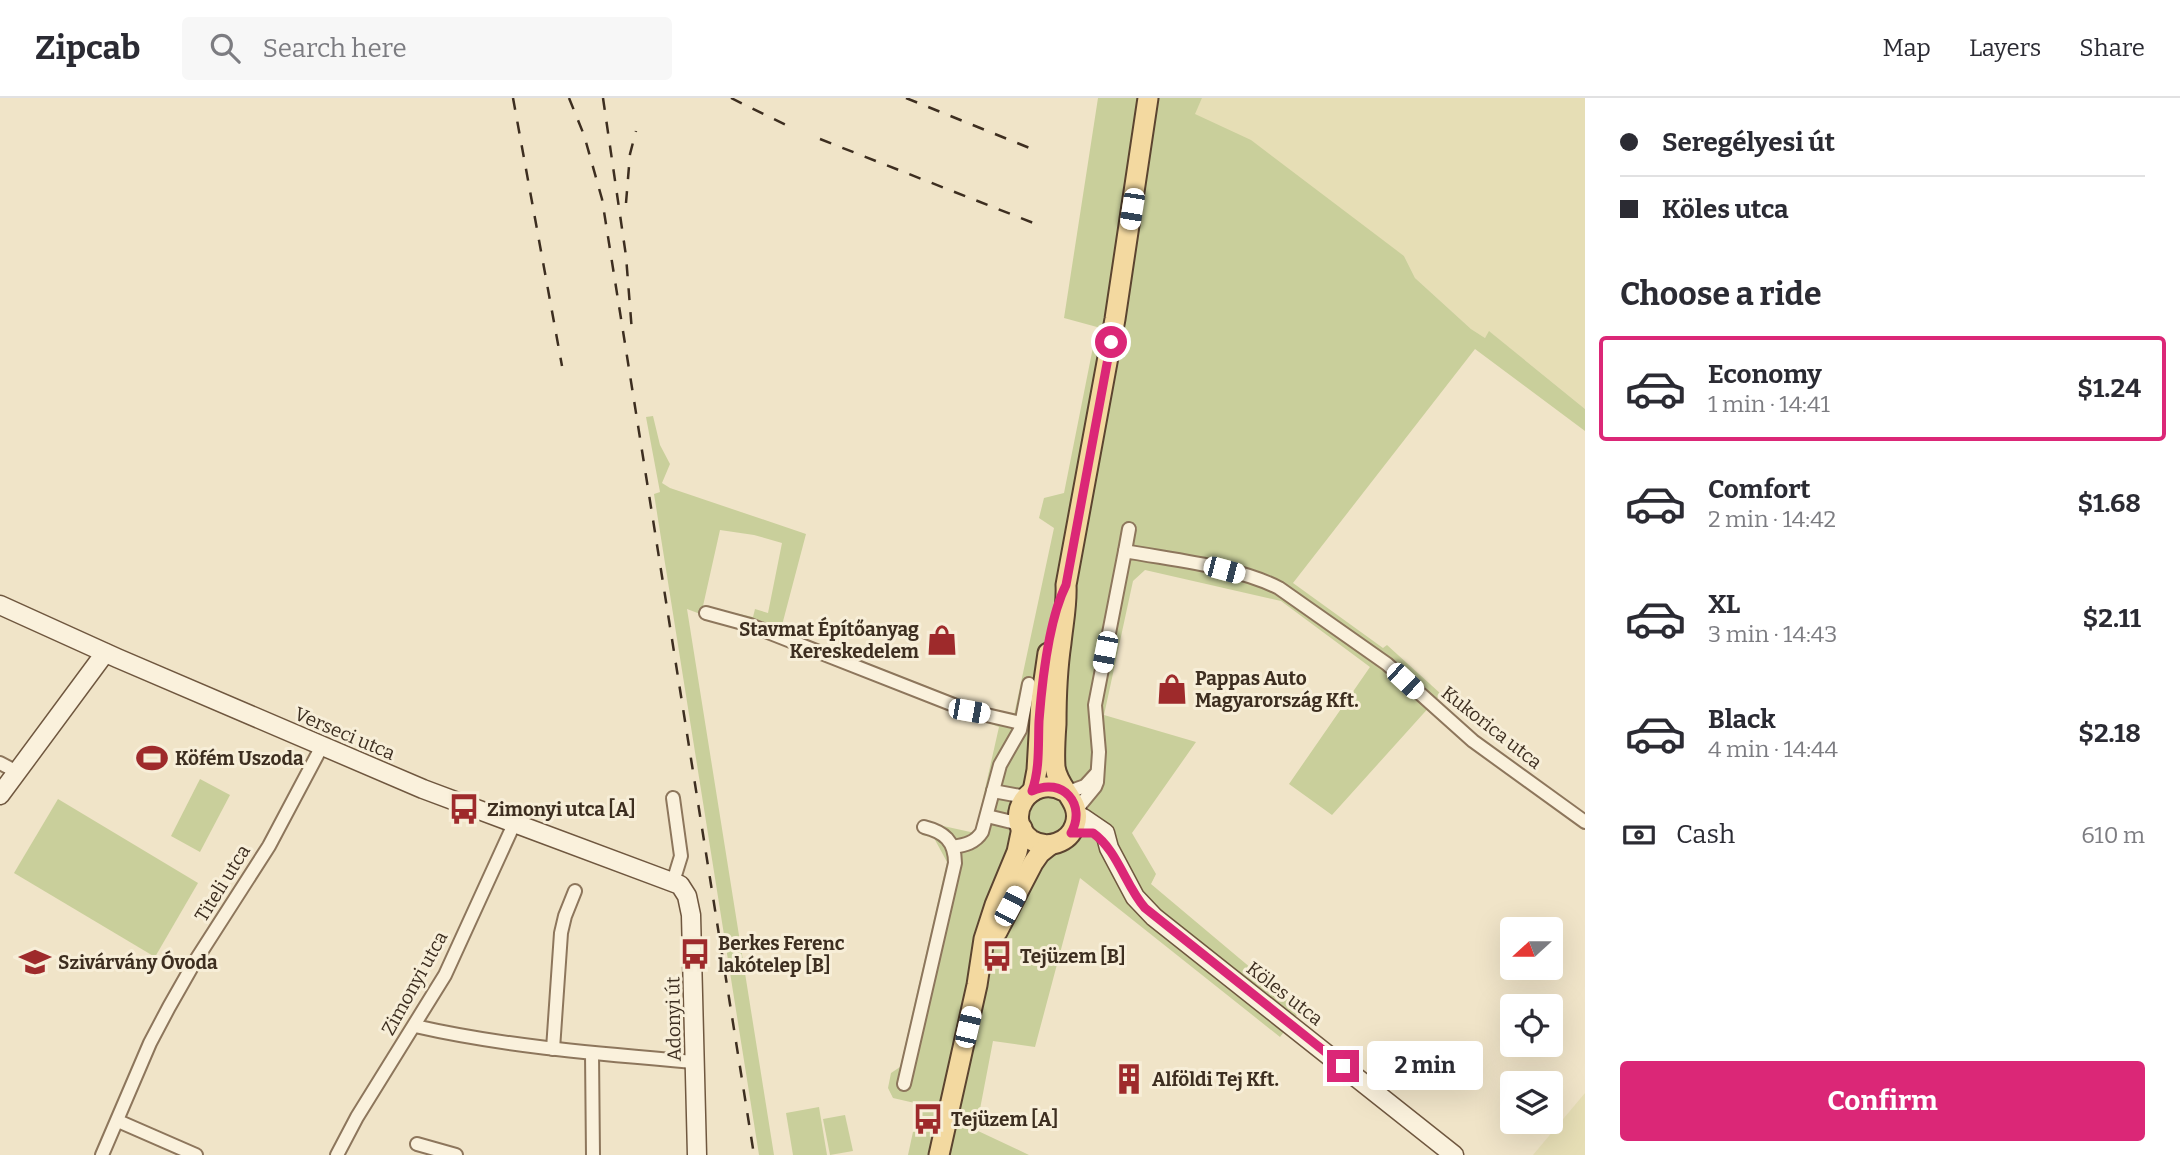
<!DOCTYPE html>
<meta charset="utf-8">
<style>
:root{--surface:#fff;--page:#f7f7f7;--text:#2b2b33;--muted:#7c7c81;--line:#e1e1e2;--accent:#db2777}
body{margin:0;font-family:Bitter,serif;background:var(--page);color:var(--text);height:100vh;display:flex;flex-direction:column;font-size:26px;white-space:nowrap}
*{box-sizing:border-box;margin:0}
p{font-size:23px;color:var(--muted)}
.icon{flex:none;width:38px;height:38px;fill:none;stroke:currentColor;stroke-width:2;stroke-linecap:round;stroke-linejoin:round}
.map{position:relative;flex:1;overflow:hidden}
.sheet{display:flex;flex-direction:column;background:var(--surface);width:595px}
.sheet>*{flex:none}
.guide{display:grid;align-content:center;height:154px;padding:0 35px;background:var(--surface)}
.needle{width:46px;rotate:249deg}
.buttons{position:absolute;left:1500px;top:819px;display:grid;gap:14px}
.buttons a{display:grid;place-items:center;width:63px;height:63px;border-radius:7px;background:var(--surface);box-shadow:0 7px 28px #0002;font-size:35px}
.end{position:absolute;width:32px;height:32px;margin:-16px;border:9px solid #db2777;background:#fff;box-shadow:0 0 0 4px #fff}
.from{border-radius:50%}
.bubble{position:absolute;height:49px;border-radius:7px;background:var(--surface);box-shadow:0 7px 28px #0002;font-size:23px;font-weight:700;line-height:49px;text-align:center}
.car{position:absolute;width:21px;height:42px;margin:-21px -10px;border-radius:9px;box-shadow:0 0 5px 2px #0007;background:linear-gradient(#fff 24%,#345 0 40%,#fff 0 76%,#345 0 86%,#fff 0)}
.guide b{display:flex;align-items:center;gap:24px;height:66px;font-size:26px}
.guide b+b{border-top:2px solid var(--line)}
.guide i{width:18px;height:18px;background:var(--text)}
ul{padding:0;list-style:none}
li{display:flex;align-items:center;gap:21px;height:105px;margin:0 14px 10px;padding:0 21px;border:4px solid transparent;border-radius:7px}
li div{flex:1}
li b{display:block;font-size:26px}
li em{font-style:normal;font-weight:700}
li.selected{border-color:var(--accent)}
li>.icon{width:63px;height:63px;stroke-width:1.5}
h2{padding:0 35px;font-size:32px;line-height:84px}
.pay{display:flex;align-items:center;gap:18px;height:77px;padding:0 35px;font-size:26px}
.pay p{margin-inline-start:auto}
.cta{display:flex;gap:14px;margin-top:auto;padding:14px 35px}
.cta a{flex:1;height:80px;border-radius:7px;background:var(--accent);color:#fff;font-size:28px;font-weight:700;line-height:80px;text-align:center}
header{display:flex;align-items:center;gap:42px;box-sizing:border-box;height:98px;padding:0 35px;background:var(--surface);border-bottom:2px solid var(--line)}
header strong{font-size:33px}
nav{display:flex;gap:38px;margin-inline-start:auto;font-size:24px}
.search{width:490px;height:63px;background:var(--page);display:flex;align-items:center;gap:18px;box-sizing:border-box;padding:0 24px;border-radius:7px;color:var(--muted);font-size:26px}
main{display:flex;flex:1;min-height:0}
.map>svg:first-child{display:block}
.farmland{fill:#e6deb5}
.green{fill:#c9cf9b;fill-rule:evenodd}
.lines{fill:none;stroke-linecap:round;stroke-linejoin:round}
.street-casing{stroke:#8d765c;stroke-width:16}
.secondary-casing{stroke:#6f573f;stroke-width:21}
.primary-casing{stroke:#5b4430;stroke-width:23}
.street{stroke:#faf1dc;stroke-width:12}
.secondary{stroke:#faf1dc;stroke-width:18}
.primary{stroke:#f3d9a0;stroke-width:19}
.rail{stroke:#3d2e20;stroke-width:2.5;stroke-dasharray:12 12;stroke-linecap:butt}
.route{stroke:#db2777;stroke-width:9}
.labels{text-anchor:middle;stroke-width:6;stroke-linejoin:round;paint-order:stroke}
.poi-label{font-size:19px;font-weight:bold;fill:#3d2e20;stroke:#f7eed8;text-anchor:start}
.street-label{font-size:19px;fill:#3d2e20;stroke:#f7eed8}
</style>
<header>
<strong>Zipcab</strong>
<div class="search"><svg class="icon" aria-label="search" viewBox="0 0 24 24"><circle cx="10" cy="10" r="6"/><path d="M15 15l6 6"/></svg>Search here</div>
<nav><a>Map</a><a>Layers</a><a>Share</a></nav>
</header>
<main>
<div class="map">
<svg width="1585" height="1057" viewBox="0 0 1585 1057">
<rect width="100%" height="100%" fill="#f0e4c8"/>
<g class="farmland">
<path d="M1202,0h383v311l-95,-77 -5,6 -14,-9 -56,-51 -11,-22 -210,-142z"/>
<path d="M1585,995v62h-52z"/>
</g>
<g class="green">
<path d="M1098,0h104l-7,16 56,26 153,116 11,22 56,51 14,9 4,-7 96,78v22l-110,-82 -182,234 90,65 4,-3 54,49 -109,121 -43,-31 81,-117 -89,-66 -136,-31 -12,11 -29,134 92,27 -64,91 24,41 -5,10 150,126 -21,27 -200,-159 -45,169 -42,-6 -17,89 53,25h-121l11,-51 -26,-6 -5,-10 3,-15 9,-6 47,-205 -13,-24 -12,-3 3,-13 50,11 24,-106 -312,-118 87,546h-15l-105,-661 6,-2 -14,-75 7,-1 7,29 10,19 -8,19 8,5 136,46 -25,95 186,73 47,13 40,-187 -15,-10 5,-20 20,-5 33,-166 -33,-9zM720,432l34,5 28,8 -14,70 -13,-4 -2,8 -50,-11z"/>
<path d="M200,681l30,16 -30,57 -29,-16z"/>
<path d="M58,701l140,84 -43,74 -141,-84z"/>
<path d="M819,1009l8,48h-34l-7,-42z"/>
<path d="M845,1017l8,36 -23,4 -7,-36z"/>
</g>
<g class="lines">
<defs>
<g id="street">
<path d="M1125,453l4,-22"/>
<path d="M706,515l44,12 219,86 52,12"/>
<path d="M0,665l17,9"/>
<path d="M993,693l33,6"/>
<path d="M1066,695l19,-7 11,-12"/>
<path d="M673,700l8,58 -8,26"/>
<path d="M1076,712l19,-23 2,-5 2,-30 -4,-47 30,-154c47,9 111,15 154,37l108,76 86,77 112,81"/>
<path d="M987,718l33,8"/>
<path d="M953,749c12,-2 22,-4 29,-15l18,-67 20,-35 9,-46"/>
<path d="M415,928c92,21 186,28 280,36"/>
<path d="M553,951l8,-116 4,-17 10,-25"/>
<path d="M592,955l1,102"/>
<path d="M904,986l51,-221c0,-22 -11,-31 -31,-36"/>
<path d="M118,1023l78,34"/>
<path d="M417,1046l39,11"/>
<path d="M102,1057l48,-112 19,-36 25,-44 75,-117 53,-100"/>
<path d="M337,1057l20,-38 88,-142 69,-151"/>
</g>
<g id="secondary">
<path d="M0,507l117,53 306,131 257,96 7,11 4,19 6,240"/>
<path d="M0,697l105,-142"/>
<path d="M1077,718l6,2 22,15 4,15 26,49 19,20 300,238"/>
</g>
<g id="primary">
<path d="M1033,693l4,-21 4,-69 7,-48"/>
<path d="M1064,693c-34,-18 -63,27 -33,49 16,10 38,3 44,-15 8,-23 -17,-35 -20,-58 -1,-14 0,-29 1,-43 0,-27 1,-54 5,-81 2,-20 6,-38 5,-58l49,-266 33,-221"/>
<path d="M997,834l36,-69 7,-10 10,-8"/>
<path d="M939,1057l38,-170 7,-46 11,-34 22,-53 5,-24"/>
</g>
</defs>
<use href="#street" class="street-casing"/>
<use href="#secondary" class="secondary-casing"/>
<use href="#primary" class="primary-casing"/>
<use href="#street" class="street"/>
<use href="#secondary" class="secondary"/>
<use href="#primary" class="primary"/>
<g class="rail">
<path d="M513,0l49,268"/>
<path d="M569,0l15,37 18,64 152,956"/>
<path d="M603,0l23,158 6,76"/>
<path d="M731,0l55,27"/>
<path d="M906,0l131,53"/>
<path d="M820,41l216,85"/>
<path d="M626,105l4,-49 6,-23"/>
</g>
</g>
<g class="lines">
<path class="route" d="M1111,244l-45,243c-17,34 -24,97 -27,136 -1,23 1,48 -7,70 31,-15 55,14 39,42h22c25,18 32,52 52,75l198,158"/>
</g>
<defs>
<symbol id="shop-bare" viewBox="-9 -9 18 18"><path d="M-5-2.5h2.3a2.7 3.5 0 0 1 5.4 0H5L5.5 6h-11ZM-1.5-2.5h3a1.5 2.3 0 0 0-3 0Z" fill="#9e2a2b" stroke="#f7eed8" stroke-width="2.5" paint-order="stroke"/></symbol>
<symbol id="stadium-bare" viewBox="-9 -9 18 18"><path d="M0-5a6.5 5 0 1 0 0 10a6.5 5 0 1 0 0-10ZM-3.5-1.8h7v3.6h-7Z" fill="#9e2a2b" stroke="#f7eed8" stroke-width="2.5" paint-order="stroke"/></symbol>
<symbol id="bus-bare" viewBox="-9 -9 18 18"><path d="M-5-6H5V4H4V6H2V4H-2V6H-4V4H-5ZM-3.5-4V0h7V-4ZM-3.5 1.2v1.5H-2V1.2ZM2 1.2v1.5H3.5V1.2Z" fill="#9e2a2b" stroke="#f7eed8" stroke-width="2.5" paint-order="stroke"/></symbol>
<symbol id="school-bare" viewBox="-9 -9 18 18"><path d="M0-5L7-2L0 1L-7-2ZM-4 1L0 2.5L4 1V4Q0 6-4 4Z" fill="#9e2a2b" stroke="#f7eed8" stroke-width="2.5" paint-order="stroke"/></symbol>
<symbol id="building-bare" viewBox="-9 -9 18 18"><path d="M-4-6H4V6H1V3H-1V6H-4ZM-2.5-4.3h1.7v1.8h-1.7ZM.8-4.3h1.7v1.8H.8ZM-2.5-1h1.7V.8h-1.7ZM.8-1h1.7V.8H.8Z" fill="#9e2a2b" stroke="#f7eed8" stroke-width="2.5" paint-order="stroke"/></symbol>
</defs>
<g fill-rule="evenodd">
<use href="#shop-bare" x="920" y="520" width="44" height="44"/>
<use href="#shop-bare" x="1150" y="569" width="44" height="44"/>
<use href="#stadium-bare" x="130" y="638" width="44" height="44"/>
<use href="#bus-bare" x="442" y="689" width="44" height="44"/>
<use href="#bus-bare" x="673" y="834" width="44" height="44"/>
<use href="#bus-bare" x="975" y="836" width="44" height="44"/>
<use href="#school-bare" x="13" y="842" width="44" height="44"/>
<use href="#building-bare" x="1107" y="959" width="44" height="44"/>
<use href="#bus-bare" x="906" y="999" width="44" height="44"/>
</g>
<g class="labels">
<g class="poi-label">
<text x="919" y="538" text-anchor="end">Stavmat Építőanyag<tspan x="919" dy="22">Kereskedelem</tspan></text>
<text x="1195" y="587">Pappas Auto<tspan x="1195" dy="22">Magyarország Kft.</tspan></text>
<text x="175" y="667">Köfém Uszoda</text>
<text x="487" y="718">Zimonyi utca [A]</text>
<text x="718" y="852">Berkes Ferenc<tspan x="718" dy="22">lakótelep [B]</tspan></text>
<text x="1020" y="865">Tejüzem [B]</text>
<text x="58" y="871">Szivárvány Óvoda</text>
<text x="1152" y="988">Alföldi Tej Kft.</text>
<text x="951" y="1028">Tejüzem [A]</text>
</g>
<g class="street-label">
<text transform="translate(1492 629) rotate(38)" y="7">Kukorica utca</text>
<text transform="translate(345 635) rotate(23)" y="7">Verseci utca</text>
<text transform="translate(222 785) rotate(-58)" y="7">Titeli utca</text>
<text transform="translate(414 885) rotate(-61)" y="7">Zimonyi utca</text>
<text transform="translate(1285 895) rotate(38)" y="7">Köles utca</text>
<text transform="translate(673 921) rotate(-91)" y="7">Adonyi út</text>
</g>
</g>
</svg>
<div class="buttons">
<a><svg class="needle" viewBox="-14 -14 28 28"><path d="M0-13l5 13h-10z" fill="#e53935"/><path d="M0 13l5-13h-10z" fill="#7c7c81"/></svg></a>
<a><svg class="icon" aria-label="locate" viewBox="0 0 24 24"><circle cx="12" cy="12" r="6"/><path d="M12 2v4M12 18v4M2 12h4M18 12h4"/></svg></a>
<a><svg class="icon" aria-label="layers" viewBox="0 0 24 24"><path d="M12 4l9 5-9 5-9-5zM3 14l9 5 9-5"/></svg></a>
</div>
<i class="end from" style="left:1111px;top:244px"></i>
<i class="end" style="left:1343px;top:968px"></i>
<div class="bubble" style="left:1367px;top:943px;width:116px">2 min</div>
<i class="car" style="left:1132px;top:111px;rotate:189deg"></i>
<i class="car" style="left:1224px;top:472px;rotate:105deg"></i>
<i class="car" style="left:1105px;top:554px;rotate:191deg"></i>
<i class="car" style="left:1405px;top:583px;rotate:133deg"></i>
<i class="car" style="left:969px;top:613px;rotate:100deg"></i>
<i class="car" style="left:1010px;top:808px;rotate:28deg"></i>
<i class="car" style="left:968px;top:929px;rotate:13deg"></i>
</div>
<section class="sheet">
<div class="guide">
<b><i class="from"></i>Seregélyesi út</b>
<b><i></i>Köles utca</b>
</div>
<h2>Choose a ride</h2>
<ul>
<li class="selected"><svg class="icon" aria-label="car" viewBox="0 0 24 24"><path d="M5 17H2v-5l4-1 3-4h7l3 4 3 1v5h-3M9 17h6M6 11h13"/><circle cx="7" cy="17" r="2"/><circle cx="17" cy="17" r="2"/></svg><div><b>Economy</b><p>1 min · 14:41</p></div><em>$1.24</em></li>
<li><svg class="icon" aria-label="car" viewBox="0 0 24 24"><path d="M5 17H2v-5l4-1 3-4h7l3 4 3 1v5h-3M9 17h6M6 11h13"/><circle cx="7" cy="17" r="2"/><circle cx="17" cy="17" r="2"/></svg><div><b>Comfort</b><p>2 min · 14:42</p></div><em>$1.68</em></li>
<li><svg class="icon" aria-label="car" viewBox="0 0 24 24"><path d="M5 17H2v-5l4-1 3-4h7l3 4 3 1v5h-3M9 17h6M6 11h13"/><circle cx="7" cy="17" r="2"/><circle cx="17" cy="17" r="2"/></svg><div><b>XL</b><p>3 min · 14:43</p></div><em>$2.11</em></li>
<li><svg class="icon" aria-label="car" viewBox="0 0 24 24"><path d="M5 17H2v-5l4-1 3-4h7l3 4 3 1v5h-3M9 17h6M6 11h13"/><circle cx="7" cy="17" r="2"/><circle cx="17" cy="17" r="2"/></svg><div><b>Black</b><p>4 min · 14:44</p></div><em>$2.18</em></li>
</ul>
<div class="pay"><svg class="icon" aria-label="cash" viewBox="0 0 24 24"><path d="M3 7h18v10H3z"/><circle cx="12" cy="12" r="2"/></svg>Cash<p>610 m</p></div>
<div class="cta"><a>Confirm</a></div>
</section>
</main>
